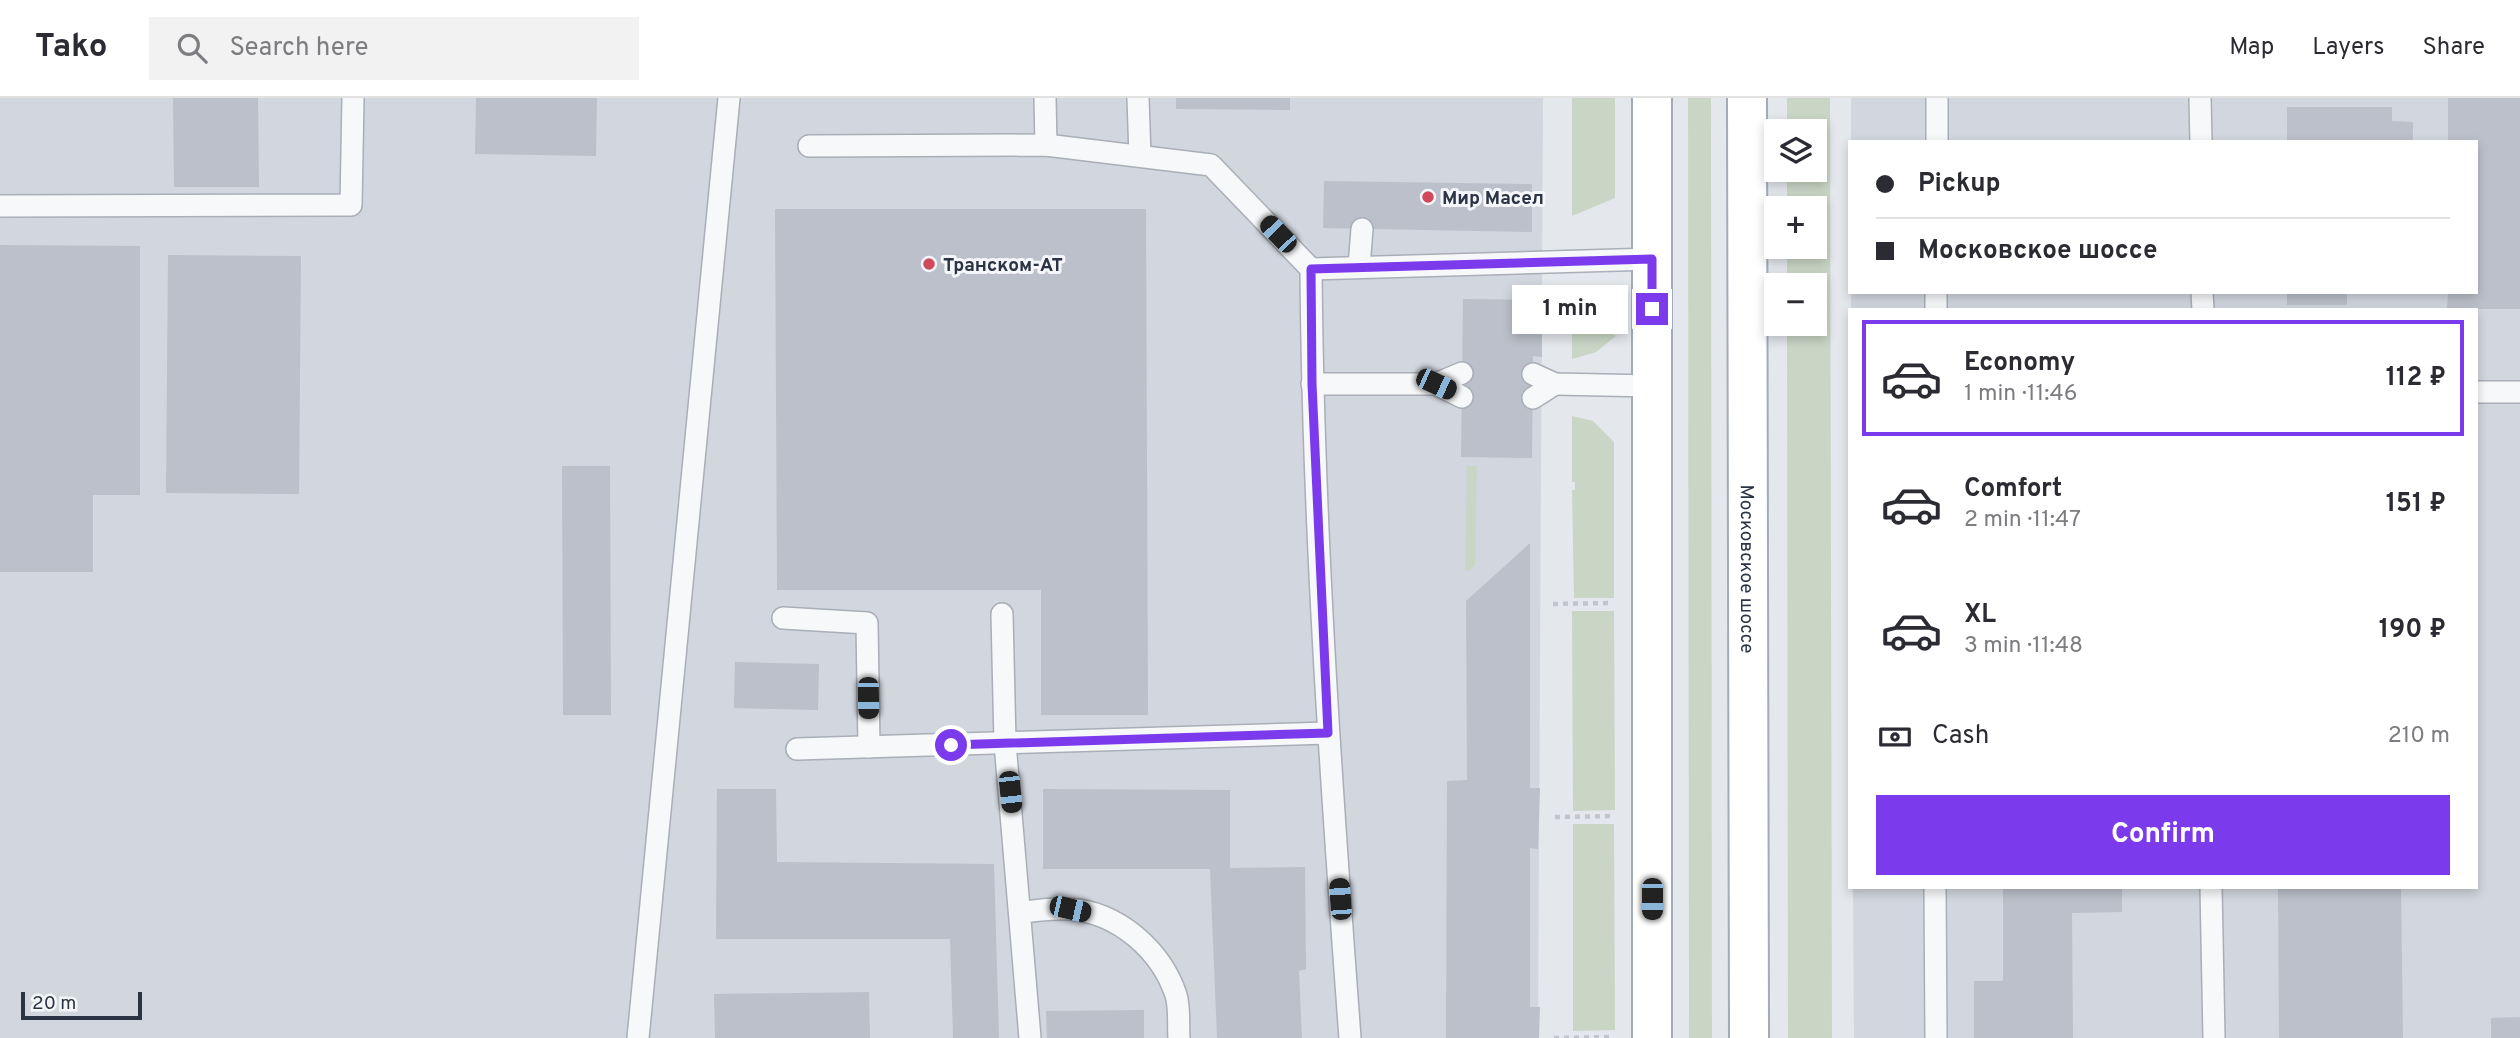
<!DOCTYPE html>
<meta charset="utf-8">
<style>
:root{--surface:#fff;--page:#f2f2f3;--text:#2b2b33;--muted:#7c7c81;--line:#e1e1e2;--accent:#7c3aed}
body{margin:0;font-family:Overpass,sans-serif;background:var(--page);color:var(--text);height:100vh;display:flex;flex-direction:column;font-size:26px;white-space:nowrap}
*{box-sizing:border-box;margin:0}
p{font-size:23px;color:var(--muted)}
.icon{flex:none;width:38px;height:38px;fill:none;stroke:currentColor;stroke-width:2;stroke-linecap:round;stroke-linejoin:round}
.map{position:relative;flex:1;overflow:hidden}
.details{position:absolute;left:1848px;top:210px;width:630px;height:581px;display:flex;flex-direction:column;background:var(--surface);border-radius:0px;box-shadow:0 4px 10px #0003}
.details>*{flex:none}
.top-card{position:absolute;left:1848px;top:42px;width:630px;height:154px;border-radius:0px;box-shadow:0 4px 10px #0003;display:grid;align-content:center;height:154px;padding:0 28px;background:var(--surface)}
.buttons{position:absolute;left:1764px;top:21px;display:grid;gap:14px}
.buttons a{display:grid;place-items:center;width:63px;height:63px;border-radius:0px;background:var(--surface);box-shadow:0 4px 10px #0003;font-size:35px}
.scale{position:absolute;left:21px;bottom:18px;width:121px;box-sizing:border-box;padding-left:7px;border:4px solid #2b3445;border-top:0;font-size:19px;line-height:24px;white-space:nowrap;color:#2b3445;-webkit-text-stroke:5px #f4f6f9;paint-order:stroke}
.end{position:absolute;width:32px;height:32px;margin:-16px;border:9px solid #7c3aed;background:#fff;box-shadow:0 0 0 4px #fff}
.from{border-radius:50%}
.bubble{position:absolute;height:49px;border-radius:0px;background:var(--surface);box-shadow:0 4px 10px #0003;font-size:23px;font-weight:700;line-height:49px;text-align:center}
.car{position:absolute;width:21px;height:42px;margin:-21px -10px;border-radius:9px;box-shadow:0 0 5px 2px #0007;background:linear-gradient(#222 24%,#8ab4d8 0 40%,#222 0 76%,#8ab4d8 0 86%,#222 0)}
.top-card b{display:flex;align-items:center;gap:24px;height:66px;font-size:26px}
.top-card b+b{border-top:2px solid var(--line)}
.top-card i{width:18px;height:18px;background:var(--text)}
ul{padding:12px 0 0;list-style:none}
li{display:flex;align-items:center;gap:21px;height:116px;margin:0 14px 10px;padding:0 14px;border:4px solid transparent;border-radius:0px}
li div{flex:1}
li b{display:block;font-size:26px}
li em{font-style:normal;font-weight:700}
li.on{border-color:var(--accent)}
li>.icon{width:63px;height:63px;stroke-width:1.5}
.pay{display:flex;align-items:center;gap:18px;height:77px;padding:0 28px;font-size:26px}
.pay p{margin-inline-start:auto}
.primary-button{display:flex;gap:14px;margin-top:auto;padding:14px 28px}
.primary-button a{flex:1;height:80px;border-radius:0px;background:var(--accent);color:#fff;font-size:28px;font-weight:700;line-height:80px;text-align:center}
header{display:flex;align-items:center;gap:42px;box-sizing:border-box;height:98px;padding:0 35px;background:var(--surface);border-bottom:2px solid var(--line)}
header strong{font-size:33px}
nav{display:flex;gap:38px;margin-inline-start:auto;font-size:24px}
.search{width:490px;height:63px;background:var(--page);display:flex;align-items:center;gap:18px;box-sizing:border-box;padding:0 24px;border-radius:0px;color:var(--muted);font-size:26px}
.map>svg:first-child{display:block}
.built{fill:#d2d6de}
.green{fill:#c9d6c5}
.building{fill:#bbc0ca}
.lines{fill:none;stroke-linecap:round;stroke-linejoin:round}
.lane-casing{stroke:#a9aeb7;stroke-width:24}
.primary-casing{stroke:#a3abb8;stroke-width:42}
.path{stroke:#c2c5cb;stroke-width:4.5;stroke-dasharray:5 5;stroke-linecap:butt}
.lane{stroke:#f7f8fa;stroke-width:21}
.primary{stroke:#fff;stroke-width:38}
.route{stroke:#7c3aed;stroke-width:9}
.poi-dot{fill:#d1495b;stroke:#f4f6f9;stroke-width:2.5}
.labels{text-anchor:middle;stroke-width:6;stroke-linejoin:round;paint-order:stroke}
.poi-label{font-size:19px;font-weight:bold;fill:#2b3445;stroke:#f4f6f9;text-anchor:start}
.street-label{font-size:19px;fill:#2b3445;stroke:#f4f6f9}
</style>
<header>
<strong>Tako</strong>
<div class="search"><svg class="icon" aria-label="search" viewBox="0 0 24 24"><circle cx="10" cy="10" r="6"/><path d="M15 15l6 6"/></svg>Search here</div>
<nav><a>Map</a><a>Layers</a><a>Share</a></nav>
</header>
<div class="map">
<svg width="2520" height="940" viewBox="0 0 2520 940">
<rect width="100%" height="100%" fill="#e4e7ec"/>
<g class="built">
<path d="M0,0h1543l-5,940h-1538z"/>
<path d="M1851,0h669v940h-666l-1,-151h623v-577h-625v-18h625v-150h-625z"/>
</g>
<g class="green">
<path d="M1572,0h43v100l-43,18z"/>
<path d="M1688,0h23l1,940h-23z"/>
<path d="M1787,0h43l2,940h-44l-1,-714h28v-39h-28v-38h28v-39h-28v-37l28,-1v-39h-28z"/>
<path d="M1572,213l44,25 -20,16 -24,7z"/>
<path d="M1572,318l21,5 21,21v156h-40l-2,-108h3v-8h-3z"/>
<path d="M1467,368h10l-2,98 -6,7h-4z"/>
<path d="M1572,513h42l1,199 -42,1z"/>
<path d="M1573,726h41l1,206 -42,1z"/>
</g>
<g class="building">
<path d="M173,0h85l1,89h-85z"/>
<path d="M476,0h121l-1,58 -121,-2z"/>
<path d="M1176,0h114v12l-114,-1z"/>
<path d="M2448,0h72v211h-73l1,-17h28v-150h-28z"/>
<path d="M2287,9h105v14l21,1v20h-126z"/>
<path d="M1324,83l208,3v48l-209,-4z"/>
<path d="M775,111h371l2,506h-107v-125h-264z"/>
<path d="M0,147l140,1v249h-47v77h-93z"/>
<path d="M168,157l133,1 -2,238 -133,-1z"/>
<rect x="2287" y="194" width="60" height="13"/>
<path d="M1463,201l79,1v57l-9,-1 -1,102 -71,-1z"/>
<path d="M562,368h48l1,249h-48z"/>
<path d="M1530,445v245h10l-2,61 -8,-1v159h10l-1,31h-93l1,-257 20,-1 -1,-179z"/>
<path d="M735,564l84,2 -1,46 -84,-2z"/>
<path d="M717,691h59l1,73 217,2 5,174h-46l-3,-99h-234z"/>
<path d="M1043,691l187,1v78l75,-1 1,102 -7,2 3,67h-85l-7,-169h-167z"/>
<path d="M2003,789h119v25l-50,1 1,125h-99v-57h29z"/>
<path d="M2278,789h123l2,151h-124z"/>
<path d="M869,894l1,46h-155l-1,-44z"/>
<path d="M1144,912v28h-97l-1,-27z"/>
<path d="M2520,919v21h-29v-20z"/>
</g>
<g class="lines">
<defs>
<g id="lane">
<path d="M1045,0l1,47"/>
<path d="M1138,0l2,58"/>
<path d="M2200,0l1,44"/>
<path d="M1937,44v-44"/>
<path d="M809,48l237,-1 165,20 100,104c2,257 20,513 39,769"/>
<path d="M0,108l351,-1 2,-107"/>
<path d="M1359,169l3,-38"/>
<path d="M1311,171l341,-10"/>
<path d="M2202,194l1,18"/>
<path d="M1936,212v-18"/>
<path d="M1533,276l22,10 97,2"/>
<path d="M1312,286h124l26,-11"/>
<path d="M1436,286l26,13"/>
<path d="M2476,294h44"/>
<path d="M1533,300l22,-14"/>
<path d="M1002,516l3,129 25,295"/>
<path d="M783,520l84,5 2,124"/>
<path d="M797,651l531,-16"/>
<path d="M1935,789l1,151"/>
<path d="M2211,789l3,151"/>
<path d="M1021,814c15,-1 32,-4 48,-3 49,3 92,41 107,86 4,13 2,30 3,43"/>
<path d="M638,940l91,-940"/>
</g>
<g id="primary">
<path d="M1652,0v940"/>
<path id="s1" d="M1747,0l2,940"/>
</g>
</defs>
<use href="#lane" class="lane-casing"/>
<use href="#primary" class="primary-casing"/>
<g class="path">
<path d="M1542,217h13"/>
<path d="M1553,506l59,-1"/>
<path d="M1555,719l59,-1"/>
<path d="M1554,940l59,-1"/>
</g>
<use href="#lane" class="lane"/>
<use href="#primary" class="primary"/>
</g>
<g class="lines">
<path class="route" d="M951,647l377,-12 -16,-349 -1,-115 341,-10v50"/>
</g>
<g class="poi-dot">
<circle cx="1428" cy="99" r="7"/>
<circle cx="929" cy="166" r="7"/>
</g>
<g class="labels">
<g class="poi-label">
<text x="1442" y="106">Мир Масел</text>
<text x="943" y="173">Транском-АТ</text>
</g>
<g class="street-label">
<text dy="7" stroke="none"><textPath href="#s1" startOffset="471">Московское шоссе</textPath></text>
</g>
</g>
</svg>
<div class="buttons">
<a><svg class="icon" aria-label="layers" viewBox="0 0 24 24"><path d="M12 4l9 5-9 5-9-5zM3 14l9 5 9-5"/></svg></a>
<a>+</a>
<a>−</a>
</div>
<div class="scale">20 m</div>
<i class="end from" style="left:951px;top:647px"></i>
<i class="end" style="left:1652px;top:211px"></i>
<div class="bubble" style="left:1512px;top:187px;width:116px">1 min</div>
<i class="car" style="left:1278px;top:136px;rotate:316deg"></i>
<i class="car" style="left:1436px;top:286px;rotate:115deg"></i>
<i class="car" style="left:868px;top:600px;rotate:179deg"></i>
<i class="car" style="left:1010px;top:694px;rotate:174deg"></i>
<i class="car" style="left:1340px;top:801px;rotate:356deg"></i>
<i class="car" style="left:1652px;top:801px;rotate:180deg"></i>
<i class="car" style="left:1070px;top:811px;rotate:103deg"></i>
<div class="top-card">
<b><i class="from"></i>Pickup</b>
<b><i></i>Московское шоссе</b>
</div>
<section class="details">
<ul>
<li class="on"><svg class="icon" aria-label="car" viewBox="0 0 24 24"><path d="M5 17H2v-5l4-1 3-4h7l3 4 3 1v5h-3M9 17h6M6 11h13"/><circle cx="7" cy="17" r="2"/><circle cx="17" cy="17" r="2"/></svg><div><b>Economy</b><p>1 min · 11:46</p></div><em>112 ₽</em></li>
<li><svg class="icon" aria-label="car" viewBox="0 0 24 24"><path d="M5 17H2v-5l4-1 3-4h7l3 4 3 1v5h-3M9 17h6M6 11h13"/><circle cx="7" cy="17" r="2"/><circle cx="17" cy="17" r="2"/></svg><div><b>Comfort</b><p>2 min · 11:47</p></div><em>151 ₽</em></li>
<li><svg class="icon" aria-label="car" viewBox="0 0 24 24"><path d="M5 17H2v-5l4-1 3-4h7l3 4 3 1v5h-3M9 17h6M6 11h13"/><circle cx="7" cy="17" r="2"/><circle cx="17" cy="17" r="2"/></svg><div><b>XL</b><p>3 min · 11:48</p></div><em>190 ₽</em></li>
</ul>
<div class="pay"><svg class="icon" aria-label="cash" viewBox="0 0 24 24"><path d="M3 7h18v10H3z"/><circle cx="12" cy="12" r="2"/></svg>Cash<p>210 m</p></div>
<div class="primary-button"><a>Confirm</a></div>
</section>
</div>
